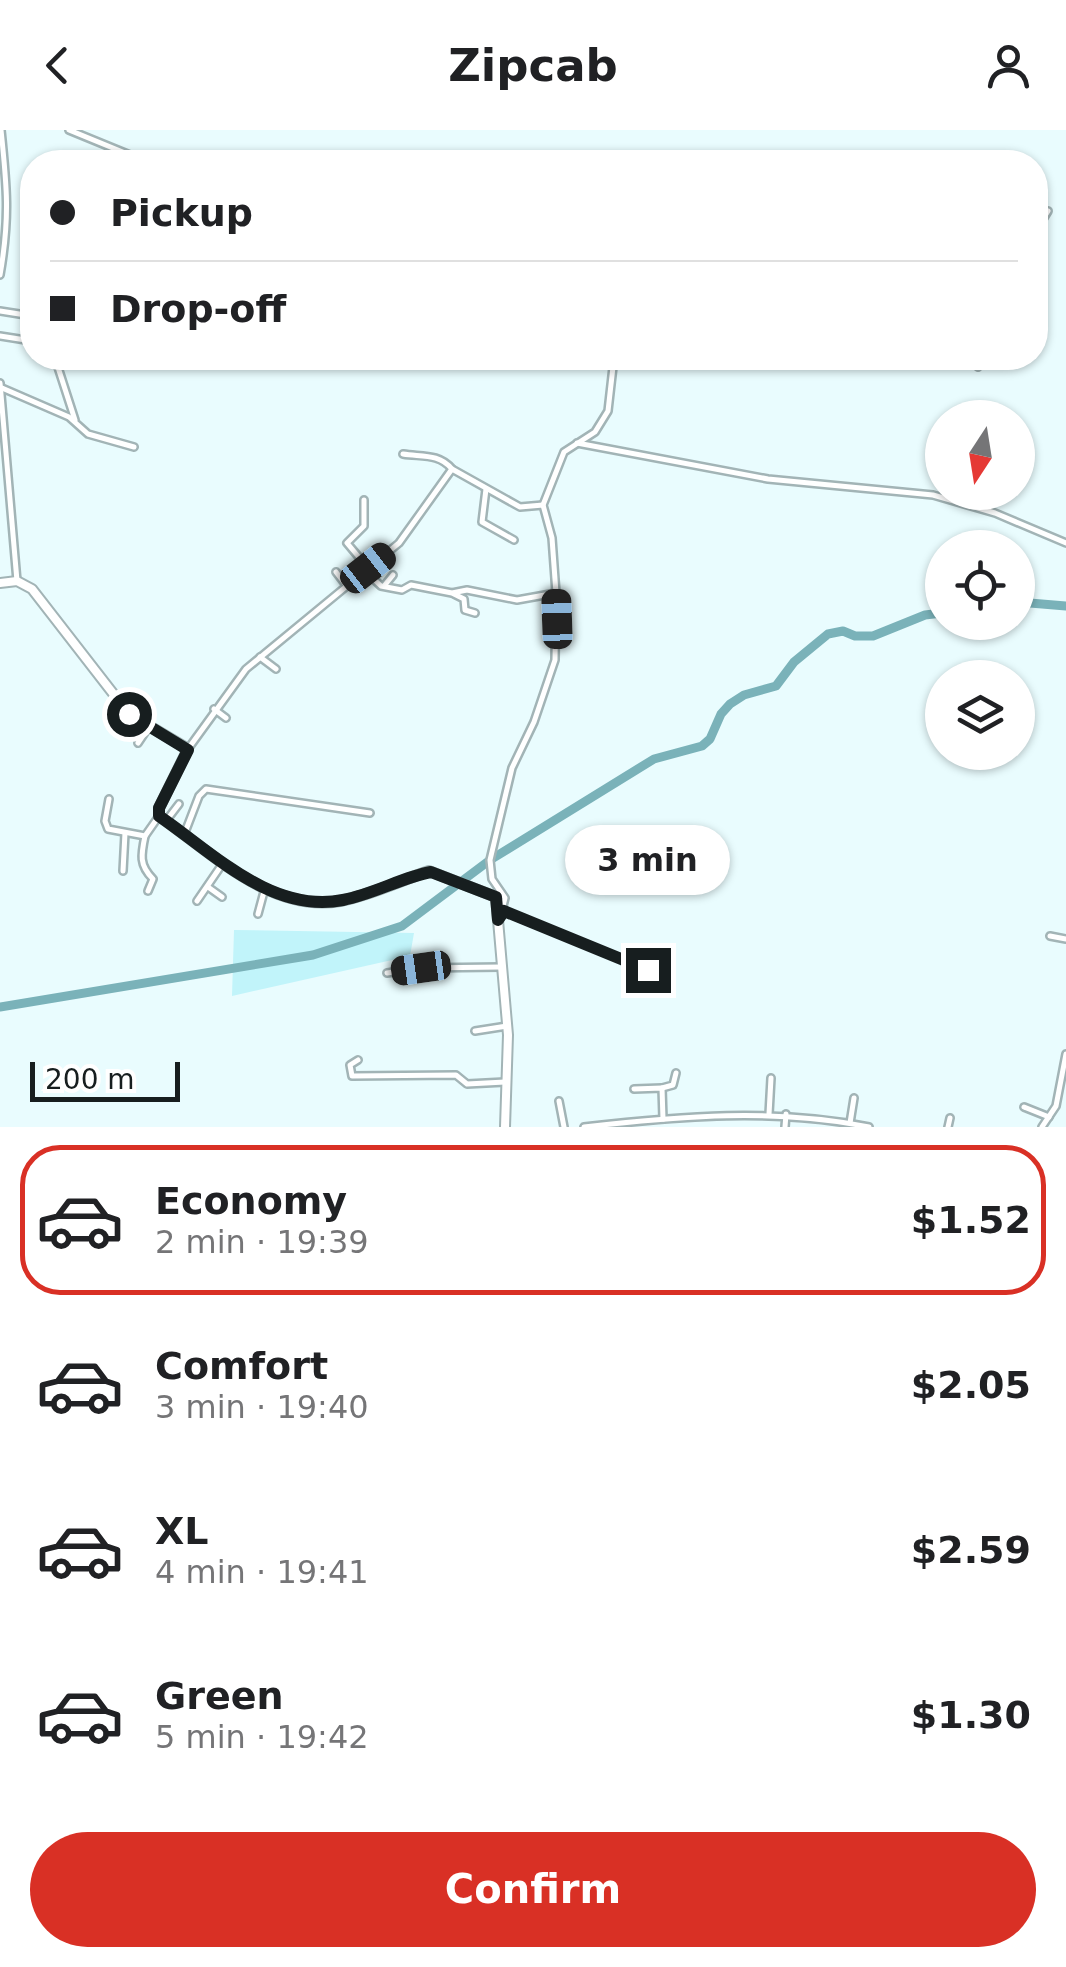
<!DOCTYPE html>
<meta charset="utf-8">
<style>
:root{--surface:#fff;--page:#f2f2f2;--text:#202124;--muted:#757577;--line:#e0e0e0;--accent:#d93025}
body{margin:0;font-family:"DejaVu Sans",sans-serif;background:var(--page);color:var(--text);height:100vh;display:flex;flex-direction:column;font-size:38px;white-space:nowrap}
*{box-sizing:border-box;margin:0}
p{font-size:32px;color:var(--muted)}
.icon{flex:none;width:55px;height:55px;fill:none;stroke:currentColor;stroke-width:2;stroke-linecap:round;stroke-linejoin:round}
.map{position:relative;height:997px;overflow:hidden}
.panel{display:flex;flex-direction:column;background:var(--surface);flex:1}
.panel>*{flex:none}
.guide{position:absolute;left:20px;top:20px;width:1028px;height:220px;border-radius:40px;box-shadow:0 2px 8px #0004;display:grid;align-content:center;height:220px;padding:0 30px;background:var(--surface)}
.needle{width:65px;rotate:192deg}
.fabs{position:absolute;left:925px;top:270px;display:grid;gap:20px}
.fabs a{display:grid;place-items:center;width:110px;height:110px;border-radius:50%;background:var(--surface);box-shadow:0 2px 8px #0004;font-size:50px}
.scale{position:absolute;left:30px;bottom:25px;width:150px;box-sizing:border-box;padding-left:10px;border:5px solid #171e1f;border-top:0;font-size:28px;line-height:35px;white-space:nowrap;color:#171e1f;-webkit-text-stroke:8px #fff;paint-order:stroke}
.end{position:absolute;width:45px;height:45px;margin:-22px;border:12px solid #171e1f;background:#fff;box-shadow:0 0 0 5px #fff}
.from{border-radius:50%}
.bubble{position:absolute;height:70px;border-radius:35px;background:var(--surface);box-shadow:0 2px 8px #0004;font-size:32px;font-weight:700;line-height:70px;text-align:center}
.car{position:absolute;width:30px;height:60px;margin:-30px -15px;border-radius:12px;box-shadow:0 0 8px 2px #0007;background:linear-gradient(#222 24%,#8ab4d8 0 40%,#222 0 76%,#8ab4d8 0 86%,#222 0)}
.guide b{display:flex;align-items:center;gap:35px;height:95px;font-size:38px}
.guide b+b{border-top:2px solid var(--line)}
.guide i{width:25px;height:25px;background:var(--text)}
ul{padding:18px 0 0;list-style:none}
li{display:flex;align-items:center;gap:30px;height:150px;margin:0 20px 15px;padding:0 10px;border:5px solid transparent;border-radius:40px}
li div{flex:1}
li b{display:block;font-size:38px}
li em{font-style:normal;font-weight:700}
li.current{border-color:var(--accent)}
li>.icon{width:90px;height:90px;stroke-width:1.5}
.action{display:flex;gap:20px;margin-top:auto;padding:20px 30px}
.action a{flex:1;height:115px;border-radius:60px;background:var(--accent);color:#fff;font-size:40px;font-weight:700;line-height:115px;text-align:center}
header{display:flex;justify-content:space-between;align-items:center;height:130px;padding:0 30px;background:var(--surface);font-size:45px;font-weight:700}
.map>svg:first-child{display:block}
.green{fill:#c1f4fa}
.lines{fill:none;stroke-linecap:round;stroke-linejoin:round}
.river{stroke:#7ab2b9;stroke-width:9}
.street-casing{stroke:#a2b4b6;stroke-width:10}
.secondary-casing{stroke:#a2b4b6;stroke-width:12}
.street{stroke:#fff;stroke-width:5}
.secondary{stroke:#fff;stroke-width:8}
.route{stroke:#171e1f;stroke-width:12}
</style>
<header><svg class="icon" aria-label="back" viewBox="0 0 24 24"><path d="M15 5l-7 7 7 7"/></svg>Zipcab<svg class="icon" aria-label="person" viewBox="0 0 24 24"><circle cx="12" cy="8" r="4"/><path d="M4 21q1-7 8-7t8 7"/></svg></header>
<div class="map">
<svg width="1066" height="997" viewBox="0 0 1066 997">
<rect width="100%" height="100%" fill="#e9fcfe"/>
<path class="green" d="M234,800l180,3 -4,23 -178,40z"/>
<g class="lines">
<g class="river">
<path d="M1018,472l48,4"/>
<path d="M0,877l313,-52 89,-29 88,-66 164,-101 48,-13 8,-7 11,-25 9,-10 14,-9 32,-9 18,-24 34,-28 15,-3 12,5h18l52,-21 17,-2"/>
</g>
<defs>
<g id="street">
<path d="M69,0l78,32"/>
<path d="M1035,102l13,-21"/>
<path d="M0,145c10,-57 7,-88 1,-145"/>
<path d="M0,181l32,5"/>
<path d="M0,206l32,5"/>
<path d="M55,228l20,62"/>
<path d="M847,228h56"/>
<path d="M978,237l3,-9"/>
<path d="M0,253l17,198"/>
<path d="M2,258l67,29 19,17 46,13"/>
<path d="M577,313l191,36 165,16 62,18 71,30"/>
<path d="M403,324c18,3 36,-1 49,15"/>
<path d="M486,359l-4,33 32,18"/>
<path d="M364,370v26l-17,17 21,25"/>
<path d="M364,440l17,16 21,4 9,-5 41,8 15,-3 50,10 39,-7"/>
<path d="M336,442l10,13"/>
<path d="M384,456l9,-11"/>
<path d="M454,464l10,5 1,11 10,3"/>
<path d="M260,527l16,12"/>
<path d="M214,579l12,9"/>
<path d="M138,613l10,-15"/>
<path d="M188,619l58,-80 153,-126 53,-74 68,38 23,-2"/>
<path d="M109,669l-4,22 3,8 37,7 14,-20"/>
<path d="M166,691l13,-17"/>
<path d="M184,705l15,-39 7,-7 164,24"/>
<path d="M145,706c-4,19 -6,29 8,43l-5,12"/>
<path d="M123,741l2,-38"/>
<path d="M208,757l14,10"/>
<path d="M197,771l26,-38"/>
<path d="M503,781l146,59"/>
<path d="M258,784l7,-26"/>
<path d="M500,788l5,-20 -13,-19 -2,-19 22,-92 22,-46 21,-62 1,-67 -4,-55 -9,-33 21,-53 31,-20 13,-21 6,-53"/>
<path d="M1050,806l16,3"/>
<path d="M387,843l34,-5 80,-1"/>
<path d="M475,901l32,-5"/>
<path d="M358,930l-8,5 2,11 104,-1 11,9 38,-2"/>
<path d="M662,958l11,-3 3,-12"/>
<path d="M634,959l28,-1 1,31"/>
<path d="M559,971l5,26"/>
<path d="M1024,977l25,10"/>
<path d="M769,984l2,-36"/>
<path d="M850,993l4,-25"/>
<path d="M584,997c96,-11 190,-19 285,0"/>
<path d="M785,997l1,-13"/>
<path d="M948,997l2,-9"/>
<path d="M1042,997l14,-21 10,-52"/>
</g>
<path id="secondary" d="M0,453l17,-2 15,8 97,125 59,35 -29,59v8c52,36 111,97 181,85 32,-6 59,-20 89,-30l67,26 12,138 -3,92"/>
</defs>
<use href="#street" class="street-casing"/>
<use href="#secondary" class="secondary-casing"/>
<use href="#street" class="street"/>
<use href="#secondary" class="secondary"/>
</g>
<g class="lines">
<path class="route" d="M129,584l59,36 -29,58v8c54,37 113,98 184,84 31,-6 60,-23 88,-28l65,25 2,23 6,-9 144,59"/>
</g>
</svg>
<div class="fabs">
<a><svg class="needle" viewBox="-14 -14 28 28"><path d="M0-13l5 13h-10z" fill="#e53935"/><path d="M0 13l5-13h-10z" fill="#757577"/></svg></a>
<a><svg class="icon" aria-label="locate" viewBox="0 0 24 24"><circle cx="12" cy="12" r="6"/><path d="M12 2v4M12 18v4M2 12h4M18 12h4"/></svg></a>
<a><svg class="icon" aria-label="layers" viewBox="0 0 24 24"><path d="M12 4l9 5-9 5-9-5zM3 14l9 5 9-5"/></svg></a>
</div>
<div class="scale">200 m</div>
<i class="end from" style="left:129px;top:584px"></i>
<i class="end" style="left:648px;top:840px"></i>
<div class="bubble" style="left:565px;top:695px;width:165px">3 min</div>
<i class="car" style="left:368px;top:438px;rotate:52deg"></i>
<i class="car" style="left:557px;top:489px;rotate:358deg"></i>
<i class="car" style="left:421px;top:838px;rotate:262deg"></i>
<div class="guide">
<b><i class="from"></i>Pickup</b>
<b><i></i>Drop-off</b>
</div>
</div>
<section class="panel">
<ul>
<li class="current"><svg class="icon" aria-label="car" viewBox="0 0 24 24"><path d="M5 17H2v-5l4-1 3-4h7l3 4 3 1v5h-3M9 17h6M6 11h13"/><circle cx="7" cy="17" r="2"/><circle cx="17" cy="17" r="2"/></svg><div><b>Economy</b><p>2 min · 19:39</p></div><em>$1.52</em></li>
<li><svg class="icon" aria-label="car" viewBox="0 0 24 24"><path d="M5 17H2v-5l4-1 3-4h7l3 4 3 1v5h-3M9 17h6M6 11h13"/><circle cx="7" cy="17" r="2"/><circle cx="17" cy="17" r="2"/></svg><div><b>Comfort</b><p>3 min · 19:40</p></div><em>$2.05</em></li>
<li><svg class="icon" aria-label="car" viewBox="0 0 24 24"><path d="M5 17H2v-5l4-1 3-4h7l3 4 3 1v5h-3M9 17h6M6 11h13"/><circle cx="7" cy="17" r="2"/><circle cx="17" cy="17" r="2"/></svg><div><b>XL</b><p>4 min · 19:41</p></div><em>$2.59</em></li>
<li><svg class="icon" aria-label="car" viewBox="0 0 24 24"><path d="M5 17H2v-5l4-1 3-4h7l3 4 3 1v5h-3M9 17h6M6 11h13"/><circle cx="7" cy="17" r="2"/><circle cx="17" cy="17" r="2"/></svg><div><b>Green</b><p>5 min · 19:42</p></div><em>$1.30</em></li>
</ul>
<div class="action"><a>Confirm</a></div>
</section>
